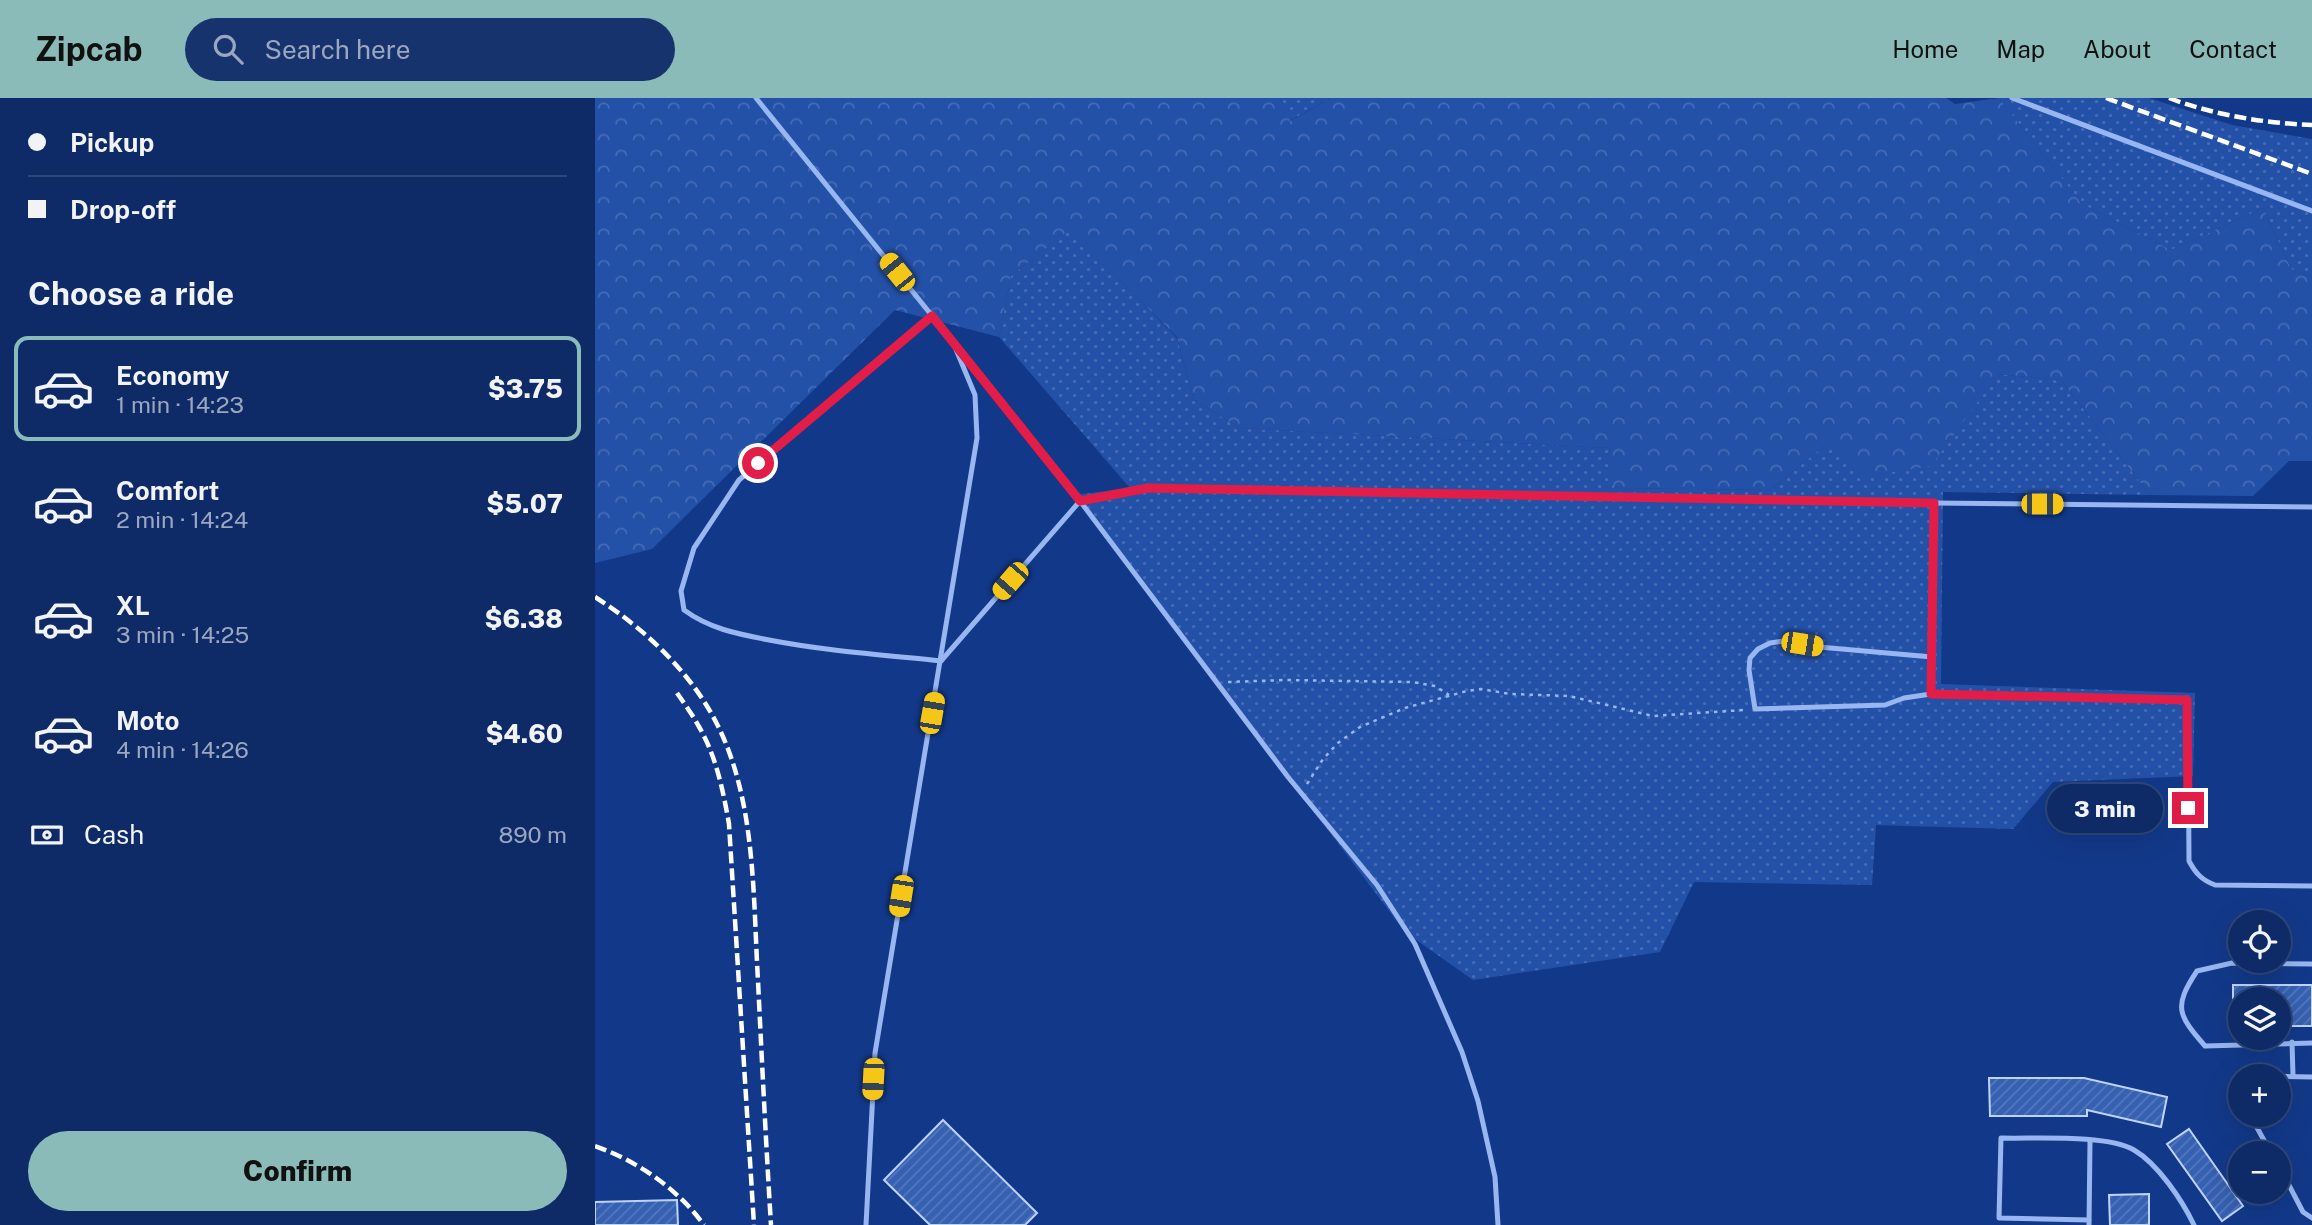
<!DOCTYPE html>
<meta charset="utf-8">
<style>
:root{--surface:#0e2b67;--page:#17336d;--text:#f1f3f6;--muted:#9ba7c0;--line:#2e477b;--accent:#8bbbb9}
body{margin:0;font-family:"Public Sans",sans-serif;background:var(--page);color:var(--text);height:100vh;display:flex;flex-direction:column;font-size:26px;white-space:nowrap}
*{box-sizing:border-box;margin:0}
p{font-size:23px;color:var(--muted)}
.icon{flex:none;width:38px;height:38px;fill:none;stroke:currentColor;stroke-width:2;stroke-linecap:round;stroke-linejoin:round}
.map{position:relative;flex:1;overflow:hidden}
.panel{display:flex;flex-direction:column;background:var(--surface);width:595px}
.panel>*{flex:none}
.hud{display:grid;align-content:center;height:154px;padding:0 28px;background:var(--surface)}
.controls{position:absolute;left:1633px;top:812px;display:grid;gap:14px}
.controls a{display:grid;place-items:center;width:63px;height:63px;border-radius:50%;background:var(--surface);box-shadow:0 7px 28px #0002,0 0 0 2px var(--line);font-size:35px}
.end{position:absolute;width:32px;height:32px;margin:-16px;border:9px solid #e11d48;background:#fff;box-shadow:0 0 0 4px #fff}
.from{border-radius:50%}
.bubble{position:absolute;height:49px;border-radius:24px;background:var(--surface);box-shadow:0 7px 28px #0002,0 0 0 2px var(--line);font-size:23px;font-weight:800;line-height:49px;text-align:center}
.car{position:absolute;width:21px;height:42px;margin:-21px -10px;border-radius:9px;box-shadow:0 0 5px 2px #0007;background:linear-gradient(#f5c518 24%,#345 0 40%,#f5c518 0 76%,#345 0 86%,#f5c518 0)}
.hud b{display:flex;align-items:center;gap:24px;height:66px;font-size:26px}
.hud b+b{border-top:2px solid var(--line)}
.hud i{width:18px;height:18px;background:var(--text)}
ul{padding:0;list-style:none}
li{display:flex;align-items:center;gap:21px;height:105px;margin:0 14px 10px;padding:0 14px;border:4px solid transparent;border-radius:14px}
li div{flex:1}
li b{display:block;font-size:26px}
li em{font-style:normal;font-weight:800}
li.selected{border-color:var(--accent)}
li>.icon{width:63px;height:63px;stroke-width:1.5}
h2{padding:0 28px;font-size:32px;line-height:84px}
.pay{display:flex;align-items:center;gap:18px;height:77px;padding:0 28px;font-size:26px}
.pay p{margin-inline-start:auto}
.primary-button{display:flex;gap:14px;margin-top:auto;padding:14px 28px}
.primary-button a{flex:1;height:80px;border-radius:42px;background:var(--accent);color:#111;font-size:28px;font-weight:800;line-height:80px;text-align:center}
header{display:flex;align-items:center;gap:42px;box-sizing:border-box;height:98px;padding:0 35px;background:var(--accent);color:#111}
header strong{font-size:33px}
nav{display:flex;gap:38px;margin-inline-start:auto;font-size:24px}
.search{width:490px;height:63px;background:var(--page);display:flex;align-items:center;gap:18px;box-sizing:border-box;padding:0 24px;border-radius:38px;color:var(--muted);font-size:26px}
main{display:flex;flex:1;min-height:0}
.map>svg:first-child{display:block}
.grass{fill:url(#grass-dots)}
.forest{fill:url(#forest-crowns)}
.building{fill:url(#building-hatch);stroke:#bed3fc;stroke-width:2}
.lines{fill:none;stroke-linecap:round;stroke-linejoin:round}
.path{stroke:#98b6f0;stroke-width:2.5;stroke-dasharray:3.5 5;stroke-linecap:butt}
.service{stroke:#98b6f0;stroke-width:5}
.rail{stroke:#fff;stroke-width:4.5;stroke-dasharray:12 5;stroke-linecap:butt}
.route{stroke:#e11d48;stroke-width:9}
</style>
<header>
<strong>Zipcab</strong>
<div class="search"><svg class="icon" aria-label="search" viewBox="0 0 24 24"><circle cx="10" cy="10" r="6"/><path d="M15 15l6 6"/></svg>Search here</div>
<nav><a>Home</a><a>Map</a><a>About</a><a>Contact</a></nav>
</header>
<main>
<section class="panel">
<div class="hud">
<b><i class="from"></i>Pickup</b>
<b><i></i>Drop-off</b>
</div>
<h2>Choose a ride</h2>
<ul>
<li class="selected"><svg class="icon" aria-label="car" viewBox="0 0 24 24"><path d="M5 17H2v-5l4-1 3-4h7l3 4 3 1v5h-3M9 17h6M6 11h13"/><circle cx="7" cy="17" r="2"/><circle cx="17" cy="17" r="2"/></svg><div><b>Economy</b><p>1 min · 14:23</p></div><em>$3.75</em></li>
<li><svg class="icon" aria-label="car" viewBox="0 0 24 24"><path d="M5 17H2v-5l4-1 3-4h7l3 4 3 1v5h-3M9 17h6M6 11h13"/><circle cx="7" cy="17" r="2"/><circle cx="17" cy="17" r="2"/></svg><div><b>Comfort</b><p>2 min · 14:24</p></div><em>$5.07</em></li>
<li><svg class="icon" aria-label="car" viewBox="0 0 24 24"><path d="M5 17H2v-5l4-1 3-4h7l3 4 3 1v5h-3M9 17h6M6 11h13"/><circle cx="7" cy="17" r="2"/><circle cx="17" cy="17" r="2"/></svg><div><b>XL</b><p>3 min · 14:25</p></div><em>$6.38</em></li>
<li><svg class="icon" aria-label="car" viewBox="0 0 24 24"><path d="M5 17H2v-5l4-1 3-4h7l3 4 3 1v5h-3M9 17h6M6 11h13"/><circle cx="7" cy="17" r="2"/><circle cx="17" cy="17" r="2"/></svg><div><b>Moto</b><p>4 min · 14:26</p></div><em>$4.60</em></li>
</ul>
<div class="pay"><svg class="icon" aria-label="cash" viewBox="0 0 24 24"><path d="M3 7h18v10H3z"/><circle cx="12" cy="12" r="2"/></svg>Cash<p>890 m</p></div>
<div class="primary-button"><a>Confirm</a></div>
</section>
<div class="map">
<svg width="1717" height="1127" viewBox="0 0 1717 1127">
<defs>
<pattern id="grass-dots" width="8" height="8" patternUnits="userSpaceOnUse" patternTransform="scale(1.75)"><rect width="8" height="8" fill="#2451a8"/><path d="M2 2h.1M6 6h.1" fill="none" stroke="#456bb5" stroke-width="1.8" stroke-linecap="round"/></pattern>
<pattern id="forest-crowns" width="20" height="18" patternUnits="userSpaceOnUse" patternTransform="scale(1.75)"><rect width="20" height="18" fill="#2451a8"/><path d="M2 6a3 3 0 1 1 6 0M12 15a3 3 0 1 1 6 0" fill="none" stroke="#456bb5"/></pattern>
<pattern id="building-hatch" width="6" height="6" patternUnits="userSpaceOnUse" patternTransform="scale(1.75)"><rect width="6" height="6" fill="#3660b1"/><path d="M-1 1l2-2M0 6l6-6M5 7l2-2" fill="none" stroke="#5478bd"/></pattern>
</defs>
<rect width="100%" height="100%" fill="#123989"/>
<g class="grass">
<path d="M685,0h51l-42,23z"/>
<path d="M1404,0h150l83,27 80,14v138l-21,-8 -28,-61 -92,42 -89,-46z"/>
<path d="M474,131l108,109 17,62 46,28 369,20 6,40 155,2 59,-48 101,24 67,-92 64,6 89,115 -207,-3 -2,192 254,9 -2,83 -140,6 -40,47 -137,-4 -4,60 -178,-3 -34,70 -187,28 -68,-48 -330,-437 55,-7 -131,-151 12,-61z"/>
</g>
<path class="forest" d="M0,0h685l10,23 41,-23h615l9,6 44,-6 83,106 89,46 92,-42 28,61 21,8v184h-23l-36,35 -103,-1 -89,-115 -63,-6 -67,92 -69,11 -33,-35 -59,48 -156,-2 -5,-40 -369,-20 -46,-28 -17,-63 -108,-107 -58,46 -12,61 -104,-27 -243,239 -57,14z"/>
<g class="building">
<path d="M1638,887h79v41h-33v-27h-46z"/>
<path d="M1394,980h95l83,19 -6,30 -74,-17v6h-97z"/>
<path d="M348,1022l94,93 -12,12h-95l-46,-45z"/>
<path d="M1594,1031l54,77 -21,15 -55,-77z"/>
<path d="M1554,1096v31h-39l-1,-30z"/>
<path d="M82,1102l1,25h-83v-23z"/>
</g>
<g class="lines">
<g class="path">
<path d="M633,584l57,-2 127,2 23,4 14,9"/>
<path d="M712,686l16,-25 15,-16 22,-16 45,-19 62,-17 14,-2 29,5 59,2 84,20 91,-6"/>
</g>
<g class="service">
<path d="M161,0l190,235 9,14 20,48 2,43 -102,615 -9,172"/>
<path d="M1417,0l300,113"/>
<path d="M337,218l-193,164 -45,68 -13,43 3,19c26,19 54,24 85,30 57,11 114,15 172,21l139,-160 68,-13 786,15 378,4"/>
<path d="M364,253l121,150 208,276 89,108 38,59 47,108 16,49 17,76 3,48"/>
<path d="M1339,405l-3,191 257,6 1,161c7,13 13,19 26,24l97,1"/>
<path d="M1336,596l-27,4 -19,7 -130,4 -6,-39 1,-12 8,-9 12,-6 14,-2 35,6 113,10"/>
<path d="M1717,866l-80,-1 -35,8c-24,36 -19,44 8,75l107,-3"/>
<path d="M1697,944l1,34"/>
<path d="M1670,978l47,1"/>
<path d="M1658,1017l2,9 16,29"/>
<path d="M1684,1068l24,46 9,6"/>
<path d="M1494,1122l-90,-2 2,-80c33,1 106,-4 133,12 24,14 48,50 60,75"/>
<path d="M1494,1127l1,-84"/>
</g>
<g class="rail">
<path d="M1511,0l206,76"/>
<path d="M1574,0c45,17 94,25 143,27"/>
<path d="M0,499c49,31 97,76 123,129 38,77 35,171 40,255 4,82 8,163 13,244"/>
<path d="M82,595c7,10 15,21 21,32 18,30 25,65 31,99l25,401"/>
<path d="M0,1048c42,15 82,42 109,79"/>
</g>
</g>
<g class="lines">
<path class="route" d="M163,365l174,-147 148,185 68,-13 786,15 -3,191 256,6 1,108"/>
</g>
</svg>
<div class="controls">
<a><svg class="icon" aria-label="locate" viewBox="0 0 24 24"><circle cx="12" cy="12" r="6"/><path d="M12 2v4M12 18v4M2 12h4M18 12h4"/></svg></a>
<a><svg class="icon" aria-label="layers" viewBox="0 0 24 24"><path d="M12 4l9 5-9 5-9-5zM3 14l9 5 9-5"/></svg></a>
<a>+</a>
<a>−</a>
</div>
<i class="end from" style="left:163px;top:365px"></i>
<i class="end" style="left:1593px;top:710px"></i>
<div class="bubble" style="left:1452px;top:686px;width:116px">3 min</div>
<i class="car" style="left:302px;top:174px;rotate:321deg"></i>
<i class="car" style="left:1447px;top:406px;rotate:90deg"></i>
<i class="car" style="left:415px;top:483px;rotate:221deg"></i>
<i class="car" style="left:1207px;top:546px;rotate:99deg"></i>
<i class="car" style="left:337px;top:615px;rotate:10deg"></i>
<i class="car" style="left:306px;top:798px;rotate:189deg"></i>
<i class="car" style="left:278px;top:981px;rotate:183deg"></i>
</div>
</main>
